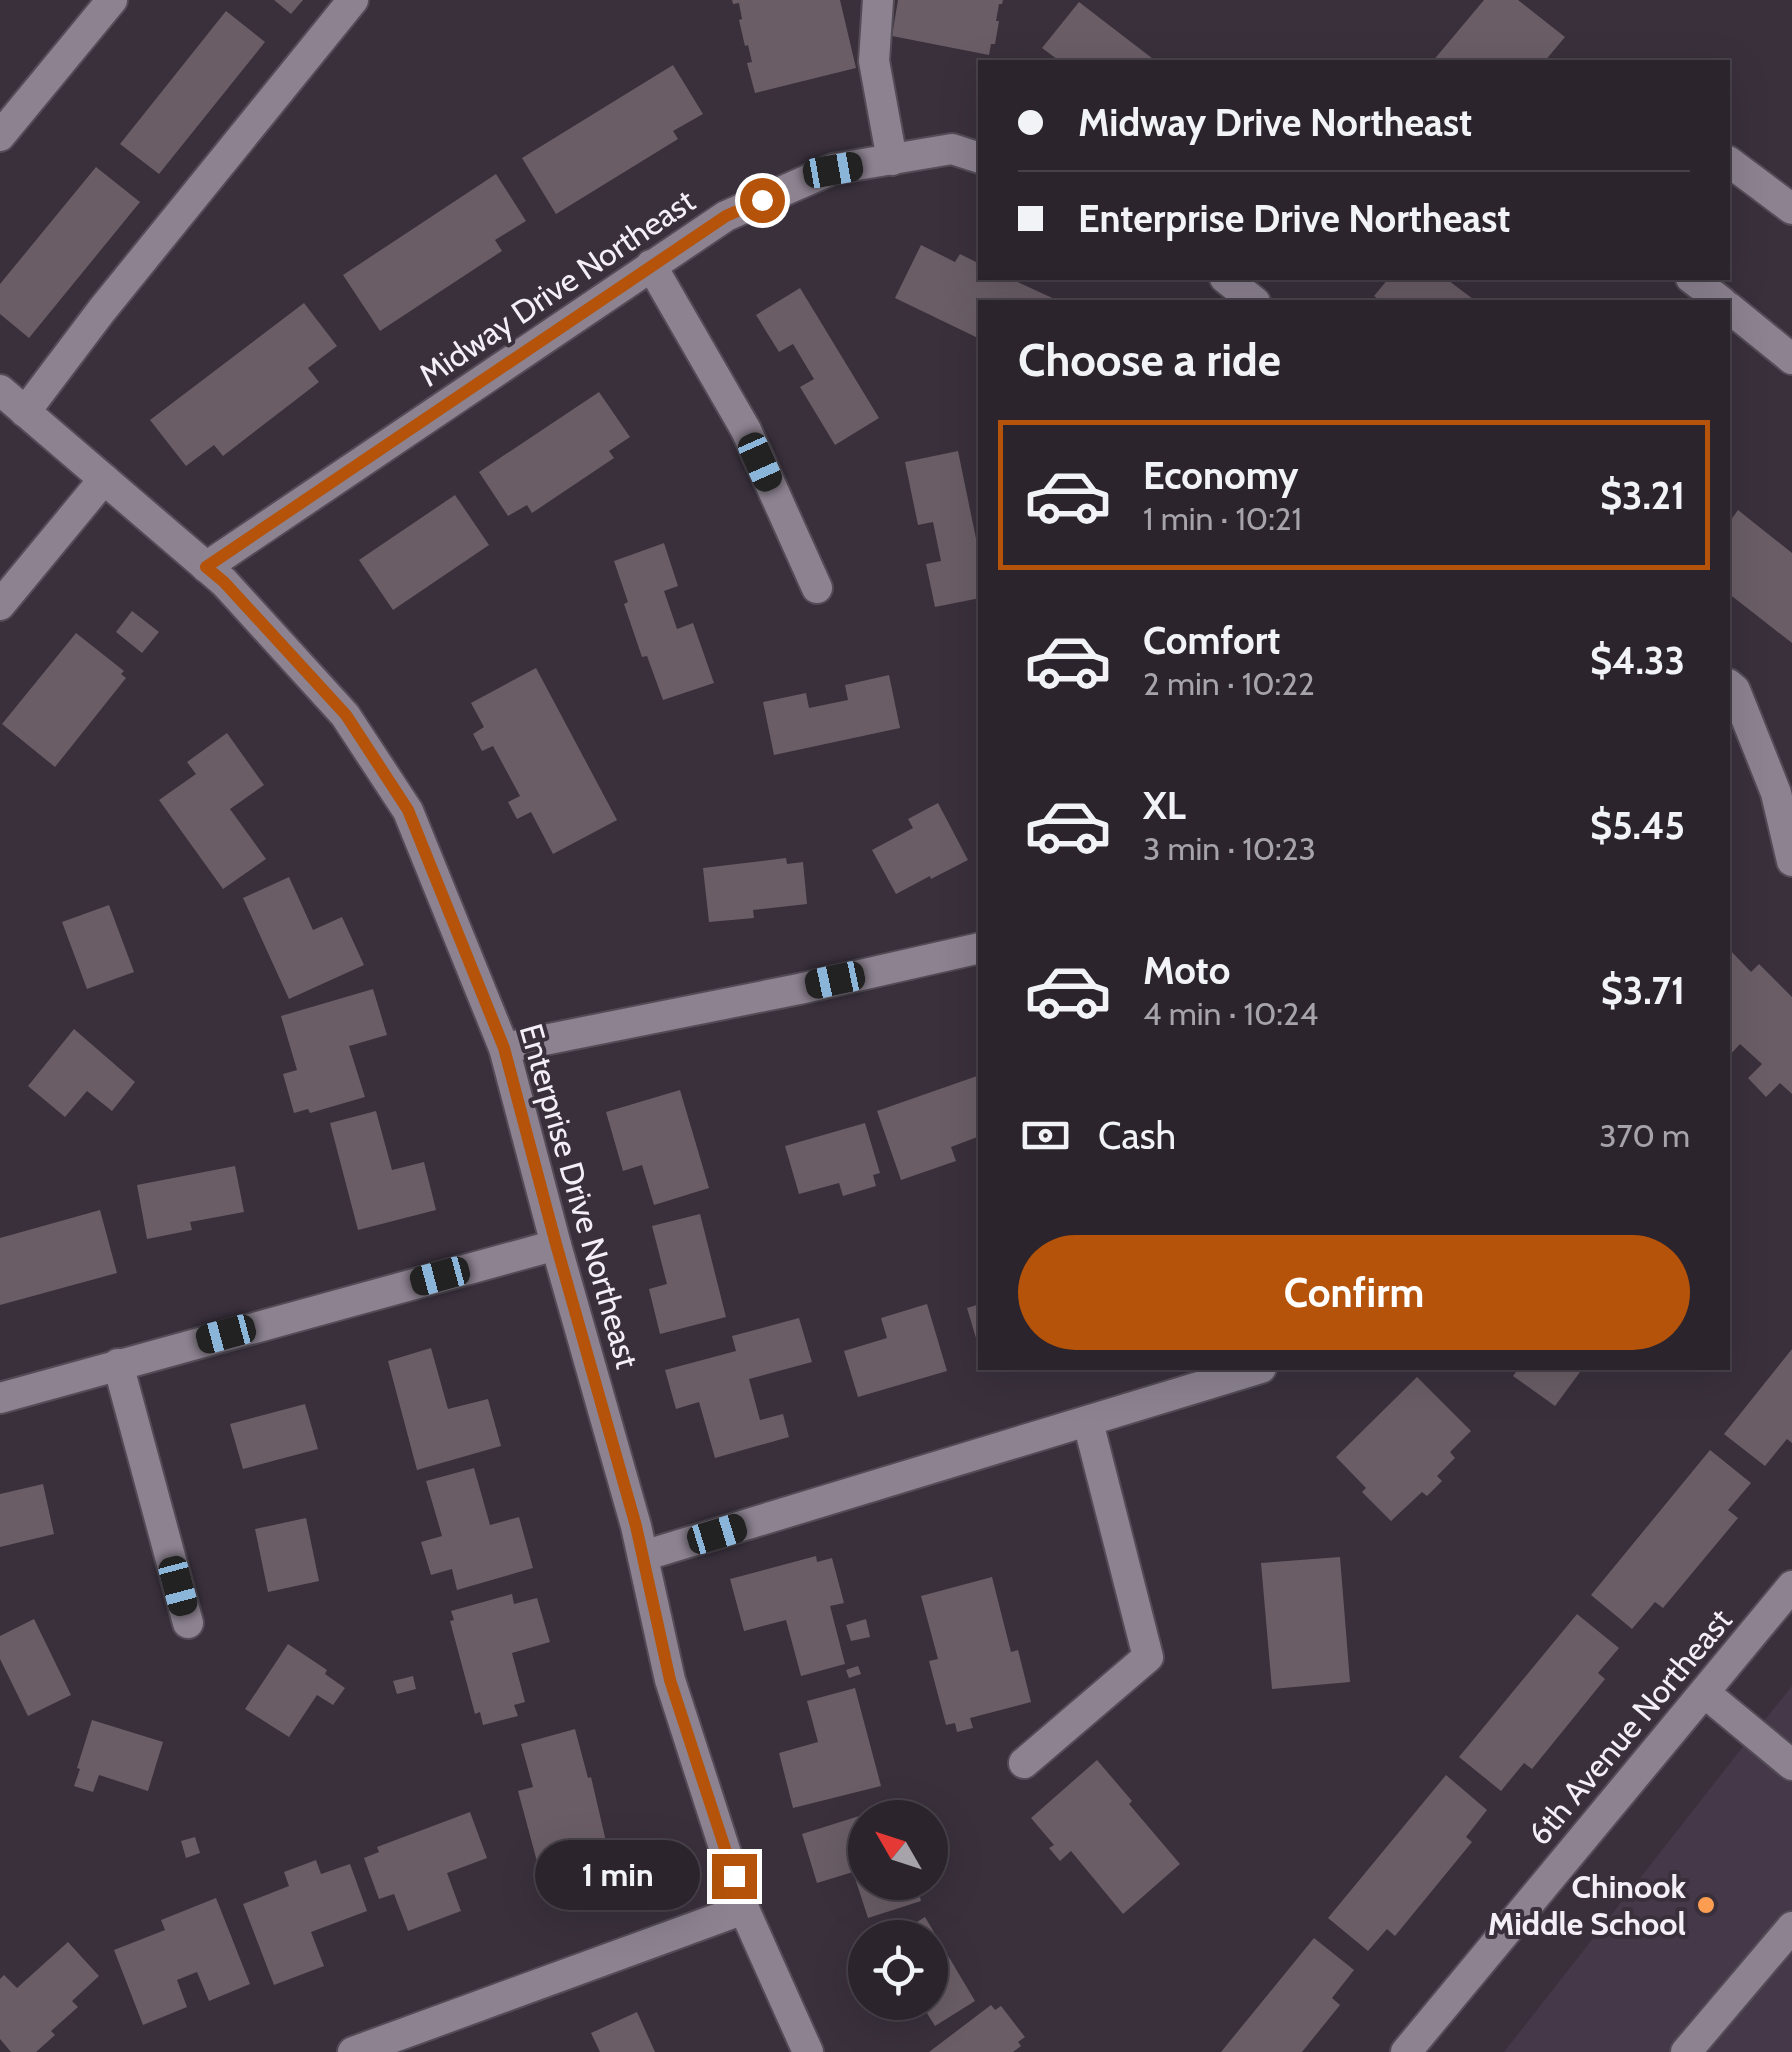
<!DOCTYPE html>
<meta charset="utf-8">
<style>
:root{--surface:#2b242d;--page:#373039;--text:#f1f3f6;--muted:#a6a4aa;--line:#474149;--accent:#b45309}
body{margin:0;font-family:Cabin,sans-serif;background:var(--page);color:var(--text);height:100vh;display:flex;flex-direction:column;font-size:38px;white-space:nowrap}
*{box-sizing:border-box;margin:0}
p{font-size:32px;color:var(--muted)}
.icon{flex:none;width:55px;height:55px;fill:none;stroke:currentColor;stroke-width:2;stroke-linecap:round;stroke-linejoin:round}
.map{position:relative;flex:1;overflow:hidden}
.side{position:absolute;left:978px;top:300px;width:752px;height:1070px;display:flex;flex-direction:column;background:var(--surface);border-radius:0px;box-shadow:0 10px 40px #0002,0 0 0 2px var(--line)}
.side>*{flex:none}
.guide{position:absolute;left:978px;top:60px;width:752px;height:220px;border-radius:0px;box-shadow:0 10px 40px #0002,0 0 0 2px var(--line);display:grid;align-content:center;height:220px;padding:0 40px;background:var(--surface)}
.needle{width:65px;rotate:309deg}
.controls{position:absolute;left:848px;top:1800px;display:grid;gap:20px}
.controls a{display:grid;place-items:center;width:100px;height:100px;border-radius:50%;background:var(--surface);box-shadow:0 10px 40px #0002,0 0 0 2px var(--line);font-size:50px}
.end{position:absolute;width:45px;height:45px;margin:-22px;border:12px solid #b45309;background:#fff;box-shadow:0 0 0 5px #fff}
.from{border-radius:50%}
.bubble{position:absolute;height:70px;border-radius:35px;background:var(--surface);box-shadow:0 10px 40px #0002,0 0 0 2px var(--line);font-size:32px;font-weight:800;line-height:70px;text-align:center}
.car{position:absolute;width:30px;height:60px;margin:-30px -15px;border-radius:12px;box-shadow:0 0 8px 2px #0007;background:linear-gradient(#222 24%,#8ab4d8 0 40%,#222 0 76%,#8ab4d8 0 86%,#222 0)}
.guide b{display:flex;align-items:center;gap:35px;height:95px;font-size:38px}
.guide b+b{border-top:2px solid var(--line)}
.guide i{width:25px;height:25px;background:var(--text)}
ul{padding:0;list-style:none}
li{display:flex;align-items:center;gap:30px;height:150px;margin:0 20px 15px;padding:0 20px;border:5px solid transparent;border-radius:0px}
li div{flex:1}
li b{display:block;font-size:38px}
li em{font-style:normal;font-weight:800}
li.on{border-color:var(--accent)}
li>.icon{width:90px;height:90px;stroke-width:1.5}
h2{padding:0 40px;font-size:45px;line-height:120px}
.pay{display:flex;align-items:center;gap:25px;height:110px;padding:0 40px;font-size:38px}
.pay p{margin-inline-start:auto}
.cta{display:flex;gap:20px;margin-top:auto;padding:20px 40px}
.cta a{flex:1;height:115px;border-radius:60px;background:var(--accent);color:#fff;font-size:40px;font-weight:800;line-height:115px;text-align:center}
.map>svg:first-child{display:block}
.built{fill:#443849}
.building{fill:#6a5d66}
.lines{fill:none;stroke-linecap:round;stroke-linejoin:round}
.minor-casing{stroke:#534c56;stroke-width:34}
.minor{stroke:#8c8290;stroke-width:30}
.route{stroke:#b45309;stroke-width:12}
.poi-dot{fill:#fc9d52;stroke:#39303c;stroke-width:4}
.labels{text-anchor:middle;stroke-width:8;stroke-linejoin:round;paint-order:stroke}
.street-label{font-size:32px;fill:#f4eff6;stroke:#39303c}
.poi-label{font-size:32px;font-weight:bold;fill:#f4eff6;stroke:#39303c;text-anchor:end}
</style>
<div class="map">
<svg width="1792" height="2052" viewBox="0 0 1792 2052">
<rect width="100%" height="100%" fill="#39303c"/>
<path class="built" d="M1792,1686v366h-288l230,-294z"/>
<g class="building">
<path d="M274,0h29l-12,14z"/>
<path d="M732,0h108l16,68 -101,25 -8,-30 5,-1 -4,-17 -3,1 -6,-26 3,-1 -3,-16 -6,1z"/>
<path d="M898,0h105l-1,4h-3l-3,17h3l-4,23h-4l-2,11 -97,-19z"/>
<path d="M1484,0h34l47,37 -21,25h-112z"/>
<path d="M1079,2l78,60h-96l-19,-14z"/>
<path d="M226,11l39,31 -106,132 -39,-30z"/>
<path d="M673,65l30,49 -30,17 5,8 -122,75 -34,-56z"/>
<path d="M96,167l44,35 -111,136 -29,-24v-30z"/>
<path d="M496,174l30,47 -31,19 7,11 -122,80 -37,-56z"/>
<path d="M921,245l34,17 5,-8 20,10v14h29l52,24h-81v37l-85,-41z"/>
<path d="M1389,278h56l32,24h-95l-8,-6z"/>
<path d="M800,288l79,130 -44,27 -35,-58 14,-8 -21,-35 -14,8 -23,-37z"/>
<path d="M304,303l33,43 -29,22 11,14 -96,74 -9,-11 -28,21 -36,-46z"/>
<path d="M599,392l31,45 -21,14 5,7 -82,55 -5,-8 -19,11 -29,-44z"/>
<path d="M958,451l22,107v40l-45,9 -9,-43 15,-3 -8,-39 -15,3 -13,-63z"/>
<path d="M455,495l34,50 -96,65 -34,-50z"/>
<path d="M1738,510l54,43v90l-64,-50v-11l2,-3 -2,-2v-53z"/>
<path d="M664,543l14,43 -14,5 13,38 16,-6 21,60 -51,17 -16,-44 -5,1 -18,-53 4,-2 -14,-41z"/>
<path d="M132,611l27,21 -17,21 -26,-21z"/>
<path d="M76,633l48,38 -3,3 5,4 -71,89 -53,-43z"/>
<path d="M536,668l81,152 -64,34 -22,-42 -14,7 -9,-17 12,-6 -27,-50 -11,5 -9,-17 11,-7 -13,-24z"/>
<path d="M889,675l11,53 -126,27 -11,-53 43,-9 3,15 39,-8 -3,-15z"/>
<path d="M227,733l37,52 -34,24 36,50 -43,30 -64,-89 37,-26 -9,-12z"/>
<path d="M938,803l30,57 -37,19 -1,-3 -34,18 -24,-44 41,-22 -5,-9z"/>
<path d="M786,858l1,6 16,-2 4,42 -54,6 1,8 -45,4 -6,-54z"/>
<path d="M289,877l24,53 29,-13 22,48 -75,34 -46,-101z"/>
<path d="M109,905l25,67 -47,17 -25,-67z"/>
<path d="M1728,948l23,24 8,-8 33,33v97l-12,-11 -14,14 -18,-19 14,-14 -22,-20 -12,13z"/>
<path d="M373,989l14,46 -38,11 16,51 -55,16 -2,-4 -14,4 -11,-39 14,-4 -16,-54z"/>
<path d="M74,1029l61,53 -23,29 -25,-20 -22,26 -37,-31z"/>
<path d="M977,1076l3,7v53l-29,11 5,14 -55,19 -24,-69z"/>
<path d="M680,1090l29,98 -55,17 -12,-40 -19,6 -17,-59z"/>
<path d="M376,1111l16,59 32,-8 12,48 -78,20 -28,-107z"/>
<path d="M865,1123l15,50 -7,2 3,11 -33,10 -4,-13 -40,11 -14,-48z"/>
<path d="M235,1166l9,46 -54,10 2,8 -45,9 -10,-54z"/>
<path d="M100,1210l17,63 -117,32v-67z"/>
<path d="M700,1214l26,103 -66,17 -11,-45 18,-5 -15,-58z"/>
<path d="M927,1304l20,67 -89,26 -14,-46 43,-13 -6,-20z"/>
<path d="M980,1304v44h-1l-12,-40z"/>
<path d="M799,1318l13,44 -63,17 11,41 23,-6 6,23 -74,21 -16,-56 -23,7 -11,-39 71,-19 -4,-15z"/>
<path d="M431,1348l17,61 40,-10 13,47 -84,24 -29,-109z"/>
<path d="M1792,1349v94l-5,-4 -22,27 -41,-32z"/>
<path d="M1519,1368h64l-28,38 -42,-30z"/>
<path d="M1417,1377l54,54 -21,21 5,6 -18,18 5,5 -15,15 -5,-4 -31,29 -29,-29 4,-4 -30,-31z"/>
<path d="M305,1404l13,45 -75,20 -13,-45z"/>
<path d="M1710,1450l41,33 -23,27 10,8 -75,90 -8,-6 -23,27 -41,-34z"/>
<path d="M474,1468l16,57 29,-8 14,51 -76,22 -5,-21 -21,6 -10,-33 21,-6 -16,-55z"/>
<path d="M43,1484l11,50 -54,13v-53z"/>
<path d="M306,1518l13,63 -51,11 -13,-63z"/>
<path d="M816,1556l1,6 15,-4 12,45 -14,3 15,58 -44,12 -15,-56 -42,11 -14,-52z"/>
<path d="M1340,1557l10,125 -78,7 -11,-126z"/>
<path d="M992,1577l19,75 7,-2 13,52 -61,16 3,10 -16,4 -2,-9 -9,2 -17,-64 9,-2 -17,-63z"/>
<path d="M512,1594l2,10 23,-6 13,44 -38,11 13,49 -11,3 4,11 -35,9 -3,-13 -5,2 -25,-93 4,-1 -3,-9z"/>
<path d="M1577,1614l42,34 -21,25 7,6 -73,90 -8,-6 -23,28 -42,-34z"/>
<path d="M34,1619l37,76 -43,21 -28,-57v-23z"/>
<path d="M866,1619l4,18 -19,4 -5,-16z"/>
<path d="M288,1644l39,26 -2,4 20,14 -12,17 -16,-10 -28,42 -44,-28z"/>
<path d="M858,1666l3,8 -12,4 -3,-8z"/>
<path d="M413,1676l3,13 -19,5 -4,-13z"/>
<path d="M855,1688l26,98 -88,22 -14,-55 39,-11 -11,-41z"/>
<path d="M92,1720l71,22 -15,49 -49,-16 -6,17 -19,-6 6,-17 -3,-1z"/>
<path d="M575,1729l13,49 3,-1 17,73 -69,19 -21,-78 15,-4 -12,-43z"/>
<path d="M1097,1760l35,41 -3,3 51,60 -57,50 -52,-63 -11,10 -11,-13 5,-3 -23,-27z"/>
<path d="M1446,1775l41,35 -21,27 6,5 -77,94 -8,-7 -19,22 -40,-33z"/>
<path d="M910,1800l5,18h-50v64h51l5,19 -53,17 -15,-46 -36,11 -15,-49z"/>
<path d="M470,1812l17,46 -40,15 14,38 -53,20 -14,-37 -15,5 -15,-41 15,-6 -2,-5z"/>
<path d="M195,1837l5,16 -14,5 -5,-17z"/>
<path d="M316,1860l5,14 29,-10 17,47 -56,21 13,34 -50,19 -31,-81 46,-18 -5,-14z"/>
<path d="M216,1898l34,86 -41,17 -12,-29 -20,8 10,27 -44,18 -29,-75 51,-20 -4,-10z"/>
<path d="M925,1917l50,84 -40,25 -15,-24h10v-64h-39z"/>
<path d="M1314,1938l40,32 -22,28 8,7 -38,47h-81z"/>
<path d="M68,1942l31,34 -27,25 6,6 -27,24 4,4 -19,17h-25l-11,-13v-60l4,-4 13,13z"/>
<path d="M865,1953v40l-17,-29z"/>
<path d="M991,2005l4,5 6,-4 24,31 -7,5 3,4 -8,6h-84z"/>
<path d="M637,2012l18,40h-55l-9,-19z"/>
</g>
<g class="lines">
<defs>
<g id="minor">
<path d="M878,0l-4,61 18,99"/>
<path d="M0,136l112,-136"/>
<path d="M1728,161l64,48"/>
<path d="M651,265l95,165 71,158"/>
<path d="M1225,278l30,24"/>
<path d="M1691,278l31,24"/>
<path d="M1728,307l64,52"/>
<path d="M0,390l224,192 121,133 63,96 96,237 52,197 80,281 34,154 74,229 64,143"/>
<path d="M25,412l77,-102 251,-310"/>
<path d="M206,567l520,-351 107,-47 119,-20 28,9"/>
<path d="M0,605l104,-126"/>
<path d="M1728,684l7,6 41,103 16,68"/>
<path d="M504,1048l295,-59 181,-41"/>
<path d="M118,1364l70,259"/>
<path d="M0,1398l556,-153"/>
<path d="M643,1556l618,-188"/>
<path d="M1705,1693l87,72"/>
<path d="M1024,1763l124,-106 -60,-235"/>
<path d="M353,2052l391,-143"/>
<path d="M1406,2052l386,-466"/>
<path d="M1686,2052l106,-125"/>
</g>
</defs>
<use href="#minor" class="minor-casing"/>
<use href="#minor" class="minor"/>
</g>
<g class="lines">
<path class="route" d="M734,1876l-64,-196 -34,-154 -80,-282 -52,-196 -96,-238 -62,-95 -122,-133 -18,-15 520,-351 36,-16"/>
</g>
<circle class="poi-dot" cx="1706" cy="1905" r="10"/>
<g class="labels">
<g class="street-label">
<text transform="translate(557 288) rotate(-34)" y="11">Midway Drive Northeast</text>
<text transform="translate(579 1196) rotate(74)" y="11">Enterprise Drive Northeast</text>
<text transform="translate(1630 1727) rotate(-50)" y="11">6th Avenue Northeast</text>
</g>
<g class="poi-label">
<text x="1686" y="1898">Chinook<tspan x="1686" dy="37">Middle School</tspan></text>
</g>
</g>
</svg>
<div class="controls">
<a><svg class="needle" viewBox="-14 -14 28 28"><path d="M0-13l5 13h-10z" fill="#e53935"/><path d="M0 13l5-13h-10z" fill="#a6a4aa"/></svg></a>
<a><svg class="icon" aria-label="locate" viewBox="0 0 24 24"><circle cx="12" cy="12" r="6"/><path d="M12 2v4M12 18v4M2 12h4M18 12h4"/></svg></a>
</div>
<i class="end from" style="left:762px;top:200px"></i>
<i class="end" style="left:734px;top:1876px"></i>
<div class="bubble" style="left:535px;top:1840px;width:165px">1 min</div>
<i class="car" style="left:833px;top:170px;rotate:80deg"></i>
<i class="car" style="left:760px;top:462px;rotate:156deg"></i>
<i class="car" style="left:835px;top:980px;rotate:258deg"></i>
<i class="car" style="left:440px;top:1276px;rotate:255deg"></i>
<i class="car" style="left:226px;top:1334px;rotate:255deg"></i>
<i class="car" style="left:717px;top:1534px;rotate:73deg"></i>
<i class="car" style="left:178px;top:1586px;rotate:165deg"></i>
<div class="guide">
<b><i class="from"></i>Midway Drive Northeast</b>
<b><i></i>Enterprise Drive Northeast</b>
</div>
<section class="side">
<h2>Choose a ride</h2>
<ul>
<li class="on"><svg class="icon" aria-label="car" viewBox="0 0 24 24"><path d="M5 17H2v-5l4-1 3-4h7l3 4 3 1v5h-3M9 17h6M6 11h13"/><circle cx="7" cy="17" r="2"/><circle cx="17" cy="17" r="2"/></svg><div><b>Economy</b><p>1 min · 10:21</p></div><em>$3.21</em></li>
<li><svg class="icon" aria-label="car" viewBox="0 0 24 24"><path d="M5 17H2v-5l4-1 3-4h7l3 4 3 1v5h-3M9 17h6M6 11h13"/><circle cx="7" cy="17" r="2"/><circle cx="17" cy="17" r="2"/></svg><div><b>Comfort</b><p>2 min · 10:22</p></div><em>$4.33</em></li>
<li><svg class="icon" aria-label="car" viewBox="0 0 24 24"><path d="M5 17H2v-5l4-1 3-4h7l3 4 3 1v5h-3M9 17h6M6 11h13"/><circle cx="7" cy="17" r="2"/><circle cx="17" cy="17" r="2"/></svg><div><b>XL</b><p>3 min · 10:23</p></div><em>$5.45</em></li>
<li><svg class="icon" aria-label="car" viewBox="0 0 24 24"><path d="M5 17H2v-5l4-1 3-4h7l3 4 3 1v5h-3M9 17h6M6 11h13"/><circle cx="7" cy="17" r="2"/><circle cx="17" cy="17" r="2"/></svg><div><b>Moto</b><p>4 min · 10:24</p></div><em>$3.71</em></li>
</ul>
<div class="pay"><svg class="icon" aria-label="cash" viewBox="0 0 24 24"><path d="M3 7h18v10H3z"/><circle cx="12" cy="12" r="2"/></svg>Cash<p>370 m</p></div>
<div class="cta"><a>Confirm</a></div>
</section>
</div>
